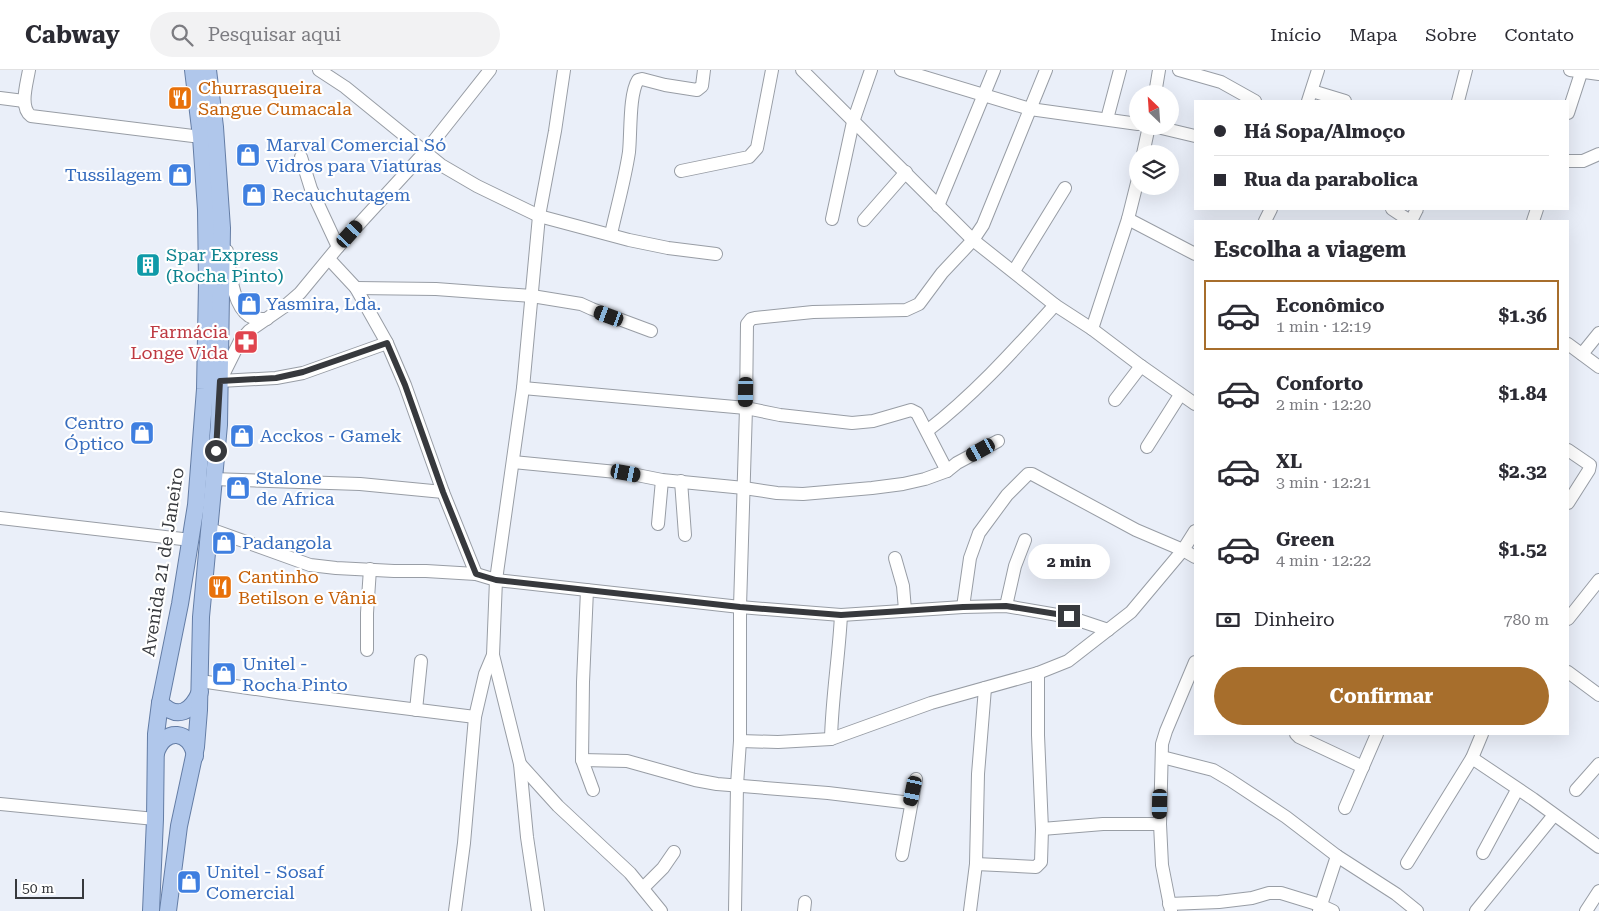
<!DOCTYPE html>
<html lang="pt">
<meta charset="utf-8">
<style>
:root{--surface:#fff;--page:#f2f2f3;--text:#2b2b33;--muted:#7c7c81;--line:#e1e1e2;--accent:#a76e2c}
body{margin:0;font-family:"Roboto Serif",serif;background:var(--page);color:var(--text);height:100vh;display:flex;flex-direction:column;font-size:19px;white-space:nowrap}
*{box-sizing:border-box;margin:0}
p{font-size:16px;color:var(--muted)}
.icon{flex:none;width:28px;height:28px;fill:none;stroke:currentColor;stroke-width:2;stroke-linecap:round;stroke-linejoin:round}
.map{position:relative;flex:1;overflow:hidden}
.sheet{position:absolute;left:1194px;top:150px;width:375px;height:515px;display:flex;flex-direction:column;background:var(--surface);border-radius:0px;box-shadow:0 5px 20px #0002}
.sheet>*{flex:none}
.banner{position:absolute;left:1194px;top:30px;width:375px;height:110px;border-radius:0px;box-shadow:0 5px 20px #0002;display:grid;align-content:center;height:110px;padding:0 20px;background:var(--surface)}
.needle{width:32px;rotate:335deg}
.buttons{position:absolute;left:1129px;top:15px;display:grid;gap:10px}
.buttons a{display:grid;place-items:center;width:50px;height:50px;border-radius:50%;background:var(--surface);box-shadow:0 5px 20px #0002;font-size:25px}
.scale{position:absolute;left:15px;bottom:12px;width:69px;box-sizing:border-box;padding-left:5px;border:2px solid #37393d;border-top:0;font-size:14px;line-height:18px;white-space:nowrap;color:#37393d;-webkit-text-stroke:4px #fff;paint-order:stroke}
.end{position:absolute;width:22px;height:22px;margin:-11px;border:6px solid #37393d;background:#fff;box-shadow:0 0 0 2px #fff}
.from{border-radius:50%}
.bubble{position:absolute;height:35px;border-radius:18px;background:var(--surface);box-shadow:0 5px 20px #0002;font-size:16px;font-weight:700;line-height:35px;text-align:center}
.car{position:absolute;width:15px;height:30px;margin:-15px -8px;border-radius:6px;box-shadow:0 0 4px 1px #0007;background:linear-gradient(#222 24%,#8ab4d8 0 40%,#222 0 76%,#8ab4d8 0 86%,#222 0)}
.banner b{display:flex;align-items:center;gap:18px;height:48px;font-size:19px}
.banner b+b{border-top:1px solid var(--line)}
.banner i{width:12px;height:12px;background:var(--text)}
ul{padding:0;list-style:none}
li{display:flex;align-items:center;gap:15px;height:70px;margin:0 10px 8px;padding:0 10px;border:2px solid transparent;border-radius:0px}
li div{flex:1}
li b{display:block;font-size:19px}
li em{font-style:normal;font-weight:700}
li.selected{border-color:var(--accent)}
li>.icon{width:45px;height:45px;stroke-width:1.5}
h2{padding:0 20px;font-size:22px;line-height:60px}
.pay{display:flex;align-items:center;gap:12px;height:55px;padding:0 20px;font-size:19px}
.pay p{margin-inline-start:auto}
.button{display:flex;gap:10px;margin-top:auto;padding:10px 20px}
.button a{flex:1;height:58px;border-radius:30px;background:var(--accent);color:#fff;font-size:20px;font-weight:700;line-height:58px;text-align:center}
header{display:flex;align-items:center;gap:30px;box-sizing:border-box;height:70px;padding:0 25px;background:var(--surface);border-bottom:1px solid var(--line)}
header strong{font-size:24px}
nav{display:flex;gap:28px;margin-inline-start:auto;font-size:18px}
.search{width:350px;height:45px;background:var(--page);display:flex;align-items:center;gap:12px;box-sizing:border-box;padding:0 18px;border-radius:28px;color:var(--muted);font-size:19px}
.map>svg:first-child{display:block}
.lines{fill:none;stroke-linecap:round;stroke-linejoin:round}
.minor-casing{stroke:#989da5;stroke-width:14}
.major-casing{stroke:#647da5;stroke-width:18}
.minor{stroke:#fff;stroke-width:12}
.major{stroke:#b0c7eb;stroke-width:16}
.route{stroke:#37393d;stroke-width:6}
.labels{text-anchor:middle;stroke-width:4.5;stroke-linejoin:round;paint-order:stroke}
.food-label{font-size:18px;fill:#c56008;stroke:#fff;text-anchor:start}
.shop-label{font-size:18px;fill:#366cbe;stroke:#fff;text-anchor:start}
.culture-label{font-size:18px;fill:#0d838f;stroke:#fff;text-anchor:start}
.health-label{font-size:18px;fill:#be3a42;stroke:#fff;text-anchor:end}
.street-label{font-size:18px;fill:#37393d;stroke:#fff}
</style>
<header>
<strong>Cabway</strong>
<div class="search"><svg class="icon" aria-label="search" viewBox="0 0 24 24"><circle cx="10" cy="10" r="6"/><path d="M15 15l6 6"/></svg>Pesquisar aqui</div>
<nav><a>Início</a><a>Mapa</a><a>Sobre</a><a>Contato</a></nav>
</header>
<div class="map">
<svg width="1599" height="841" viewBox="0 0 1599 841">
<rect width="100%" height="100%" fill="#eaeff9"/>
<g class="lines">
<defs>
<g id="minor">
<path d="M29,0c-2,13 -10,37 2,46l170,21"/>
<path d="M319,0l26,17 96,78 36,21 62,30 90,24 39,8 48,6"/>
<path d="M802,0l171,170 82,65 37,24 49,37 54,38"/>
<path d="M901,0l129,39 108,15"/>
<path d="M1179,0l42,12 34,19"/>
<path d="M1570,0l29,4"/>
<path d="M1312,21l33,10"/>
<path d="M1155,24l4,-24"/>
<path d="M0,28l24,3"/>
<path d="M1308,31l10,-31"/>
<path d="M1458,31l8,-31"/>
<path d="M1568,43l14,-43"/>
<path d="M1107,49l13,-49"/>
<path d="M1153,56l42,10"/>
<path d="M1143,84l6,-28"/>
<path d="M301,87l10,32 27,58"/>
<path d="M1568,91h15l16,-7"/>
<path d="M681,101l68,-14 8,-9 15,-78"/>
<path d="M938,136l56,-136"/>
<path d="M1392,139l18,12"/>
<path d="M832,149l21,-97 18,-52"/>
<path d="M1128,149l67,35"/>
<path d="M864,150l42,-48"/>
<path d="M1265,151l6,-12"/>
<path d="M1411,151l6,-12"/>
<path d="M1533,151l4,-12"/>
<path d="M611,164c6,-27 14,-55 18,-82 2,-19 0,-58 9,-72l4,-1 23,6 32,5 5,-4 2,-16"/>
<path d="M227,181c3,18 5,54 22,65 5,3 12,3 18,3"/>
<path d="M329,189l27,29 31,55 18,42 38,107 33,82"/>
<path d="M1014,201l51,-83"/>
<path d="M356,218l80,1 96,7 49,8 11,5 59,22"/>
<path d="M1092,259l36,-110 10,-40"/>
<path d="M387,273l-84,30 -27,5 -56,3 20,-40 9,-10 36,-25 15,-13 38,-46 87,-95 65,-82"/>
<path d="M1568,274l31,23"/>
<path d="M1582,284l17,-21"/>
<path d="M523,318l223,20 34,7 72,8 21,-2 38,-11 6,3 30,58"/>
<path d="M1115,330l26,-34"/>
<path d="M927,361c48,-37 88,-82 128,-126"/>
<path d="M1147,377l33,-52"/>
<path d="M1568,380l22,15 -1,5 -21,33"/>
<path d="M513,392l114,11 35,7 82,8 33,5 26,1 69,-6 31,-4 22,-5 22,-8 10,-8 41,-22"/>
<path d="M213,409l147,5 83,8"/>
<path d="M681,411l4,54"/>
<path d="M0,448l191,22"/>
<path d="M658,454l4,-44"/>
<path d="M210,459l100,36 26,3 58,3h32l50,3 20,6 244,27 101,8 122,-8 43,-1 63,11 39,13"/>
<path d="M895,488l8,28 2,24"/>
<path d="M587,520l-4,92 -1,78 11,30"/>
<path d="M1006,536l9,-40 10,-26"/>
<path d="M963,537l7,-49 9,-25 28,-38 21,-21h4l104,56 47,20 12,7"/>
<path d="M1568,549l31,-39"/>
<path d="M367,580v-37l3,-44"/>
<path d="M493,585l27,109 7,73 11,74"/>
<path d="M1568,602l31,23"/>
<path d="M1038,603v62l4,94 61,-5h57"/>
<path d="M200,611l90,13 185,23"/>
<path d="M416,640l5,-49"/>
<path d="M1296,664l3,3 64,30"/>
<path d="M831,669c1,-42 8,-83 10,-124"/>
<path d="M740,671l38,1 53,-3 100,-36 107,-30 30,-12 63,-49 52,-62 12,-19"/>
<path d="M1162,687l51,13 17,10 56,37 51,39 59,38 21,17"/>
<path d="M1472,688l61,41 66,48"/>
<path d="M582,690l45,1 68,19 22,4 111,9 83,10"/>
<path d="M520,694l38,42 72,67 31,38"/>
<path d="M1576,720l23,-26"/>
<path d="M0,734l155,15"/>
<path d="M1345,738l32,-74"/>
<path d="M1483,783l34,-63"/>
<path d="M902,785l14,-76"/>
<path d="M1407,793l65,-105 10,-24"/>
<path d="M976,794l60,3 5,-5 1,-33"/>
<path d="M643,818l20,-20 11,-16"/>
<path d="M1169,834l50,-2 33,-4 17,-5h12l39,12 13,6"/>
<path d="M455,841l9,-68 11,-126 10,-43 8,-19 3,-75 27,-192 16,-172 16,-85 9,-61"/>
<path d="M735,841l2,-126 3,-44v-134l6,-199 1,-84 4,-5 4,-1 58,-6 93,-2 13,-6 23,-31 31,-33 10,-15 63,-155"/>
<path d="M804,841l1,-9"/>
<path d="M970,841l6,-47 2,-90 7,-86"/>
<path d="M1171,841l-9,-46 -2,-41 2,-80 4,-13 29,-69"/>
<path d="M1319,841l18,-55"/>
<path d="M1476,841l78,-96"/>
<path d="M1586,841l13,-20"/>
</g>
<g id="major">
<path d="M160,633c18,17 31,9 40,-11"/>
<path d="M156,683c8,-26 35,-23 39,3"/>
<path d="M151,841l4,-92 1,-85 4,-31 20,-99 16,-99 9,-116 2,-106 -1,-73 -5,-73 -8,-67"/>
<path d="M168,841l11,-85 17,-79 3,-37 2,-93 18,-192 3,-197 -7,-101 -7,-57"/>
</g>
</defs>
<use href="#minor" class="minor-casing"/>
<use href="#major" class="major-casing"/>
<use href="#minor" class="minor"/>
<use href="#major" class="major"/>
</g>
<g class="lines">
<path class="route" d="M216,381l4,-70 56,-3 27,-6 84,-29 18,42 38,107 33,82 20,6 244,27 101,8 122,-8 43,-1 63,10"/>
</g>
<defs>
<symbol id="restaurant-square" viewBox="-11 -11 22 22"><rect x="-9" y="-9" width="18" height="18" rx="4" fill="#e8710a" stroke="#fff"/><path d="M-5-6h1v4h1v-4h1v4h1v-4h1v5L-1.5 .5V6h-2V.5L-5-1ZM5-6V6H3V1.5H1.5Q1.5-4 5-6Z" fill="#fff"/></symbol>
<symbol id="shop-square" viewBox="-11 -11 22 22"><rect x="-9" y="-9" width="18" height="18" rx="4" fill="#3f7fe0" stroke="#fff"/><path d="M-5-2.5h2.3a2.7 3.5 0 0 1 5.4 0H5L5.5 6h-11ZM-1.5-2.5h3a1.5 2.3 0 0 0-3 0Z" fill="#fff"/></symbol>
<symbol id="building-square" viewBox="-11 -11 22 22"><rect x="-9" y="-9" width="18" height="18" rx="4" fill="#0f9aa8" stroke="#fff"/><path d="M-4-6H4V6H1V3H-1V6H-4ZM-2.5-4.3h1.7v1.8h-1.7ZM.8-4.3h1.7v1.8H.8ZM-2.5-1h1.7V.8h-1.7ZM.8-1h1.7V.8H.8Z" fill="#fff"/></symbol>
<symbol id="pharmacy-square" viewBox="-11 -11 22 22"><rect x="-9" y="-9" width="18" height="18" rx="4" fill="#e0444e" stroke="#fff"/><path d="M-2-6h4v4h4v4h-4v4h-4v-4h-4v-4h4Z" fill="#fff"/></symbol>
</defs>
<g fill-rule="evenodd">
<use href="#restaurant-square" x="166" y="14" width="28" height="28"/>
<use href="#shop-square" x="234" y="71" width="28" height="28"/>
<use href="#shop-square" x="166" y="91" width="28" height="28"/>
<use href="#shop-square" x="240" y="111" width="28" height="28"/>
<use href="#building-square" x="134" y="181" width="28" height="28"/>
<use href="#shop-square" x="235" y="220" width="28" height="28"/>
<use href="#pharmacy-square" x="232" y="258" width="28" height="28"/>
<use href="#shop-square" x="128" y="349" width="28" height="28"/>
<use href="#shop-square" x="228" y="352" width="28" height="28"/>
<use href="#shop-square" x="224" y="404" width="28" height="28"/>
<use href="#shop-square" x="210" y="459" width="28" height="28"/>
<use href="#restaurant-square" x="206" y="503" width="28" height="28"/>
<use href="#shop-square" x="210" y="590" width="28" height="28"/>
<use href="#shop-square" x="175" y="798" width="28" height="28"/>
</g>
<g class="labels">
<g class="food-label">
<text x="198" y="24">Churrasqueira<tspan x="198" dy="21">Sangue Cumacala</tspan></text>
<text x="238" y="513">Cantinho<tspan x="238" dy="21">Betilson e Vânia</tspan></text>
</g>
<g class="shop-label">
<text x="266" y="81">Marval Comercial Só<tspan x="266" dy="21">Vidros para Viaturas</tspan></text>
<text x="162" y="111" text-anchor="end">Tussilagem</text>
<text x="272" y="131">Recauchutagem</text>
<text x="266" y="240">Yasmira, Lda.</text>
<text x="124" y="359" text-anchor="end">Centro<tspan x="124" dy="21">Óptico</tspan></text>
<text x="260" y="372">Acckos - Gamek</text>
<text x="256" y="414">Stalone<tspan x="256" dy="21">de Africa</tspan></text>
<text x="242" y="479">Padangola</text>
<text x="242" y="600">Unitel -<tspan x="242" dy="21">Rocha Pinto</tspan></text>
<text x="206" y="808">Unitel - Sosaf<tspan x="206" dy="21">Comercial</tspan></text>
</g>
<g class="culture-label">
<text x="166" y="191">Spar Express<tspan x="166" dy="21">(Rocha Pinto)</tspan></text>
</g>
<g class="health-label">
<text x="228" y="268">Farmácia<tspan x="228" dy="21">Longe Vida</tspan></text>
</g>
<g class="street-label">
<text transform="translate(163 492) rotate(-81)" y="6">Avenida 21 de Janeiro</text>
</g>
</g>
</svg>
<div class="buttons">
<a><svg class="needle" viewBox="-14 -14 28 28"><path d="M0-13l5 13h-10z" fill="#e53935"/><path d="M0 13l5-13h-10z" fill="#7c7c81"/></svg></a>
<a><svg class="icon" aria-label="layers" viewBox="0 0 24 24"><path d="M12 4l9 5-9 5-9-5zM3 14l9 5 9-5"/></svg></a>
</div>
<div class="scale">50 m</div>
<i class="end from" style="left:216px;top:381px"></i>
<i class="end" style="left:1069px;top:546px"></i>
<div class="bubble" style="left:1028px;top:474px;width:82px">2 min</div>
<i class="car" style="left:350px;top:164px;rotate:42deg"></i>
<i class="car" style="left:609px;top:246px;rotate:290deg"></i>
<i class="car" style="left:746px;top:322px;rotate:181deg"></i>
<i class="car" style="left:981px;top:380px;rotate:241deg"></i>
<i class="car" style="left:626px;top:403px;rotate:101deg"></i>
<i class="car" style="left:913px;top:721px;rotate:192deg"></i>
<i class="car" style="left:1160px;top:734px;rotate:181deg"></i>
<div class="banner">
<b><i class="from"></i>Há Sopa/Almoço</b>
<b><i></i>Rua da parabolica</b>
</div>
<section class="sheet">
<h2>Escolha a viagem</h2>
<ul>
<li class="selected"><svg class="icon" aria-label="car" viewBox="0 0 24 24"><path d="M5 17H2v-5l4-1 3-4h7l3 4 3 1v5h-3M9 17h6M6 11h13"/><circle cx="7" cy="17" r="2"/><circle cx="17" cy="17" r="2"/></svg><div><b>Econômico</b><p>1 min · 12:19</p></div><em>$1.36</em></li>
<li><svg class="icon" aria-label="car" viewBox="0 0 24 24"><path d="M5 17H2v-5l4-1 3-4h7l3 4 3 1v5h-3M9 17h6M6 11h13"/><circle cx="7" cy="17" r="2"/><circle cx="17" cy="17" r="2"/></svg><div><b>Conforto</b><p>2 min · 12:20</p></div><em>$1.84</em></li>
<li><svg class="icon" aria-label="car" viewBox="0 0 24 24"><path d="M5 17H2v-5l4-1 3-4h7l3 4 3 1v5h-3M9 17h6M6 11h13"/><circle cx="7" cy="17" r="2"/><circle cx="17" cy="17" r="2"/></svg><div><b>XL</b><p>3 min · 12:21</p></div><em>$2.32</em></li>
<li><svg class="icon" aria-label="car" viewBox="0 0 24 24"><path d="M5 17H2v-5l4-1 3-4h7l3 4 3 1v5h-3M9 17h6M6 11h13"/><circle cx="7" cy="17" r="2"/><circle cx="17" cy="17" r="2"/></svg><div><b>Green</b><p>4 min · 12:22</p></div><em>$1.52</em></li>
</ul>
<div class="pay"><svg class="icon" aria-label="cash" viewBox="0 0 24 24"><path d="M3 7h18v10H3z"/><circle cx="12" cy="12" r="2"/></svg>Dinheiro<p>780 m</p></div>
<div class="button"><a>Confirmar</a></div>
</section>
</div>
